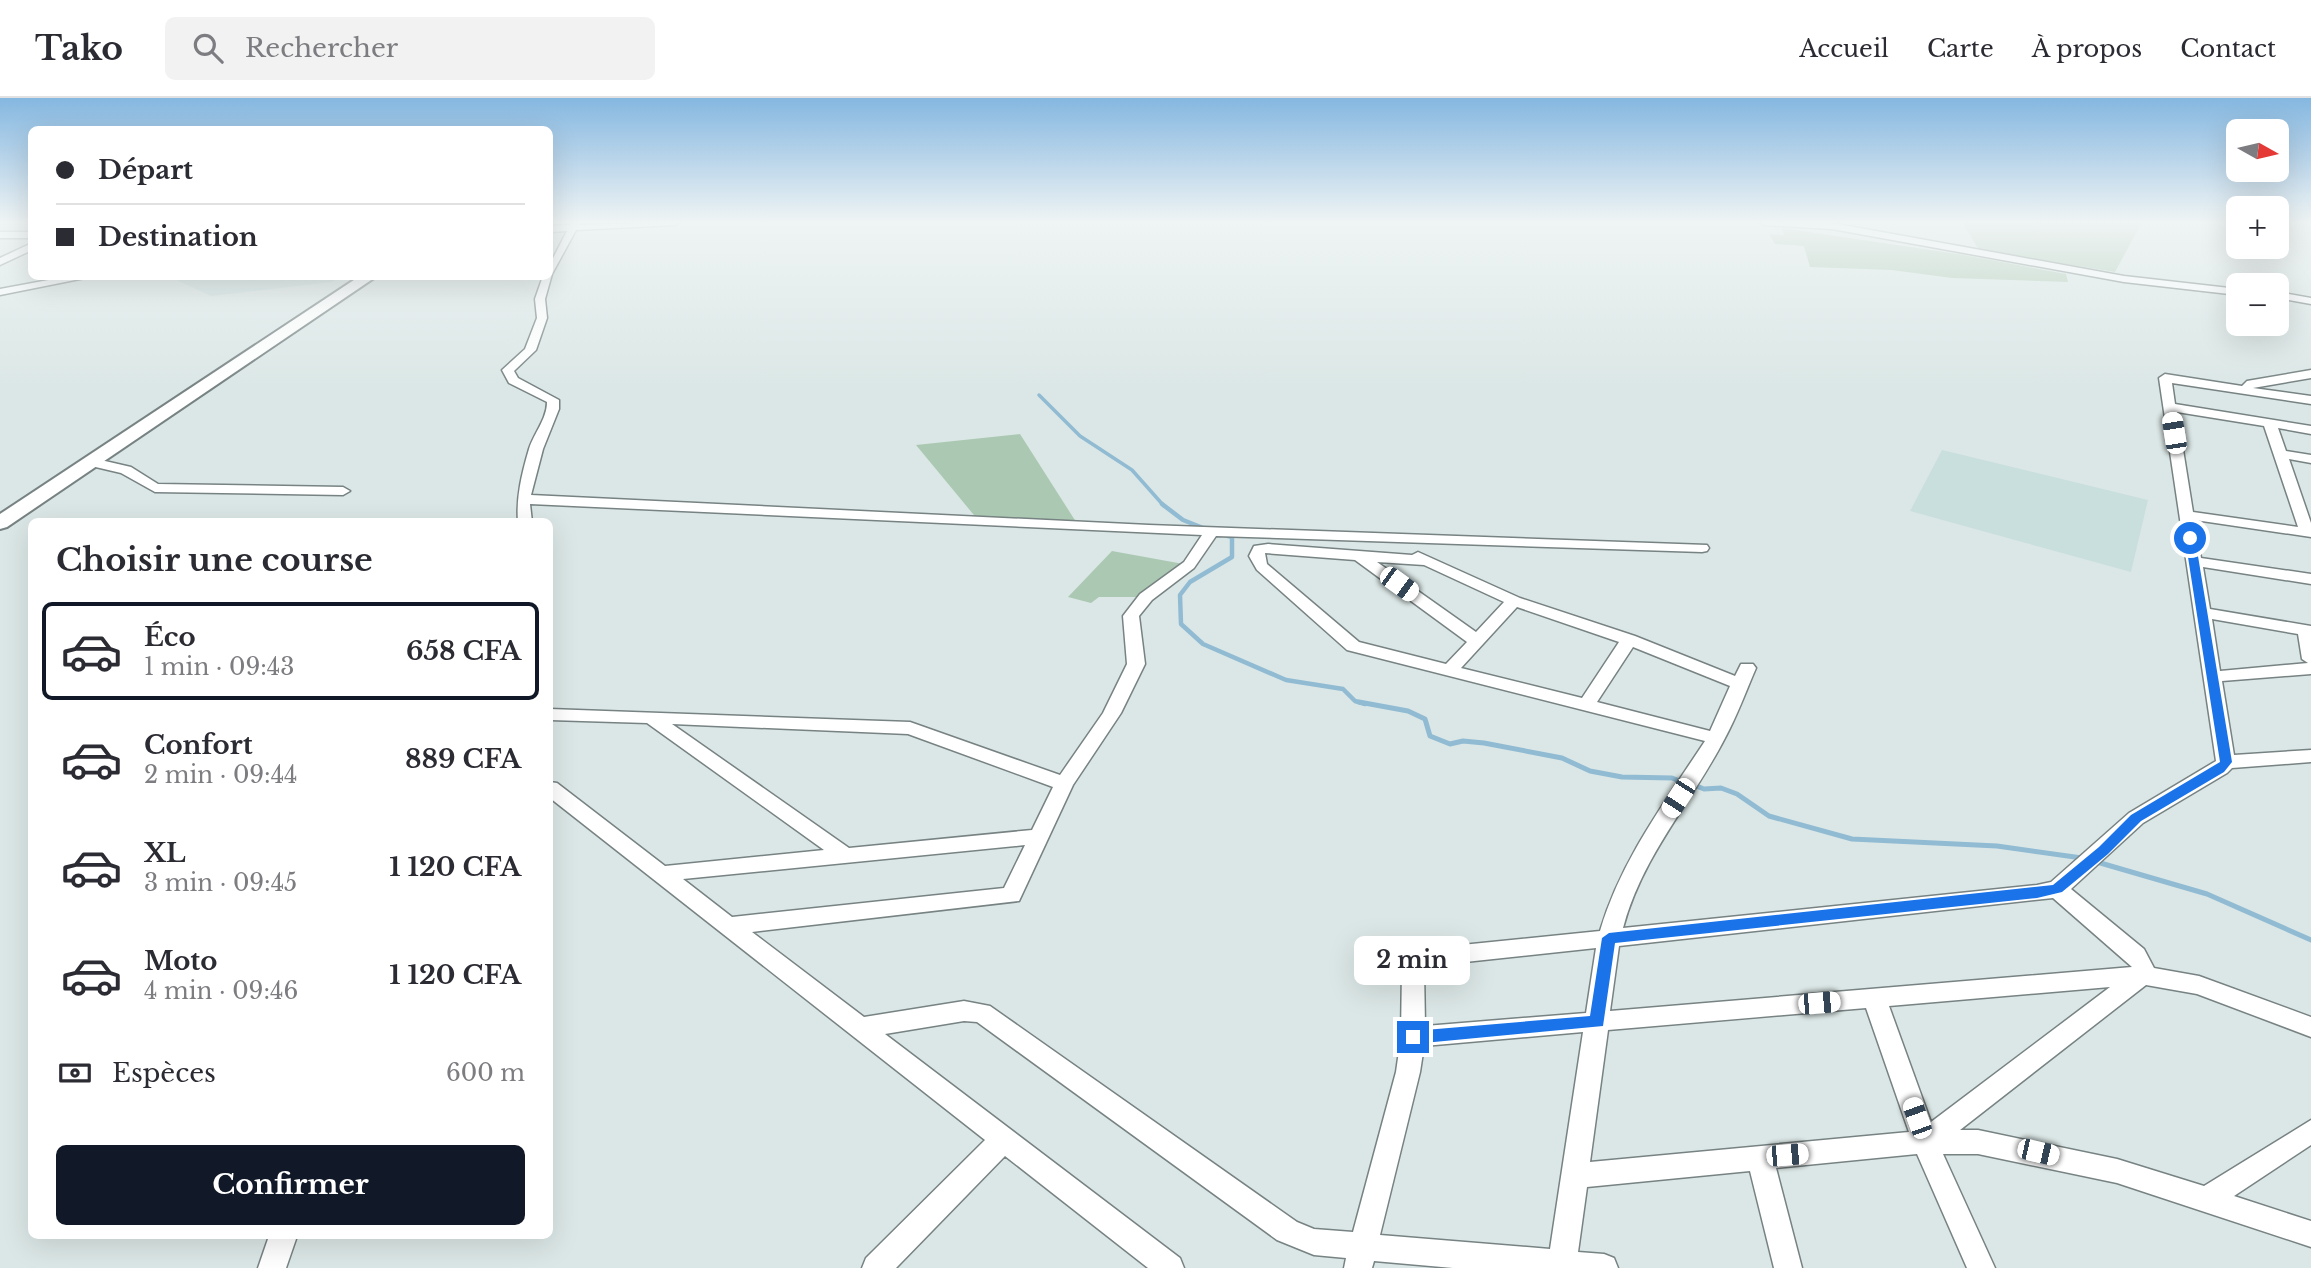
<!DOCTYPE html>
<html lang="fr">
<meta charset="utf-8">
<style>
:root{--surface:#fff;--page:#f2f2f3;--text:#2b2b33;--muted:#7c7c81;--line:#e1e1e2;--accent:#111827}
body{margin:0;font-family:"Libre Baskerville",serif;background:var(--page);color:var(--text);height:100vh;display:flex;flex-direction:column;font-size:26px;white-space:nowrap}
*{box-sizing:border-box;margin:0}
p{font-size:23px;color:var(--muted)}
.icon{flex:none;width:38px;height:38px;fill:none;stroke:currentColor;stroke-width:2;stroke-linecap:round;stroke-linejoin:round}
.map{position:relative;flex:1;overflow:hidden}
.panel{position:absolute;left:28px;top:420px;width:525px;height:721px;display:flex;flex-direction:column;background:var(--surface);border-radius:10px;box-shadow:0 7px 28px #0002}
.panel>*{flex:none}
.top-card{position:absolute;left:28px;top:28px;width:525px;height:154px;border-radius:10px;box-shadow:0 7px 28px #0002;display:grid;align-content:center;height:154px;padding:0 28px;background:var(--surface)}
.needle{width:46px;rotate:98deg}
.tools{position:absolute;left:2226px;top:21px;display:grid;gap:14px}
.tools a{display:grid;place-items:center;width:63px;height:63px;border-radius:10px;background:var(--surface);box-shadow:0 7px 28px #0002;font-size:35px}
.end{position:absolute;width:32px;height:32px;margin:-16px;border:9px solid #1a73e8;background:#fff;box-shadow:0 0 0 4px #fff}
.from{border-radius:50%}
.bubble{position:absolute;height:49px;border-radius:10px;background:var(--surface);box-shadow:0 7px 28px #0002;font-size:23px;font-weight:700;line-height:49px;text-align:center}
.car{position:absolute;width:21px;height:42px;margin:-21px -10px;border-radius:9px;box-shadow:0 0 5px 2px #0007;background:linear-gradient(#fff 24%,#345 0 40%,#fff 0 76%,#345 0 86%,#fff 0)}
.top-card b{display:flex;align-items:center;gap:24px;height:66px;font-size:26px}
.top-card b+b{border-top:2px solid var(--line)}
.top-card i{width:18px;height:18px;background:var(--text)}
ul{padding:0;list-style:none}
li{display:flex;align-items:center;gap:21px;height:98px;margin:0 14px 10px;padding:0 14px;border:4px solid transparent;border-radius:10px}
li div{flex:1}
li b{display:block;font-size:26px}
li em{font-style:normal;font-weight:700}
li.active{border-color:var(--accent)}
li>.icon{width:63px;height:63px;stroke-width:1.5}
h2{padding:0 28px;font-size:32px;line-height:84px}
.pay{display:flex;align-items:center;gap:18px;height:77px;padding:0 28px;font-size:26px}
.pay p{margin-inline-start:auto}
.primary-button{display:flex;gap:14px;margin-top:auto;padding:14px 28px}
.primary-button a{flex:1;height:80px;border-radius:10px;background:var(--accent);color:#fff;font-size:28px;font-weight:700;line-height:80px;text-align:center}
header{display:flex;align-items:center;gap:42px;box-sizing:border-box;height:98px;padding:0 35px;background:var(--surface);border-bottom:2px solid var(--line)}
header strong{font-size:33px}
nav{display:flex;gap:38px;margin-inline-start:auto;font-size:24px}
.search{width:490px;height:63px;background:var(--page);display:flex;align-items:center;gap:18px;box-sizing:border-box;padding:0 24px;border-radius:10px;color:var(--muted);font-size:26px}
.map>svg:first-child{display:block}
.built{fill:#c9dfdd}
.green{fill:#abc9b2}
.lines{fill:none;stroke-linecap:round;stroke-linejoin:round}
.stream-far2{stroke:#91bbd3;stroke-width:3.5}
.stream-far1{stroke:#91bbd3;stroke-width:4.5}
.stream{stroke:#91bbd3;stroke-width:5}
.street-casing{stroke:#778282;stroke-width:3}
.secondary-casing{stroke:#778282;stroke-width:4}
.street{fill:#fff;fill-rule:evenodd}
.secondary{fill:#fff;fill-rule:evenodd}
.route{fill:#1a73e8}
</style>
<header>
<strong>Tako</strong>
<div class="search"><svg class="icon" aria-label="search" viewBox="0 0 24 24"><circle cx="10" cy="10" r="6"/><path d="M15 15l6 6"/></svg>Rechercher</div>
<nav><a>Accueil</a><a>Carte</a><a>À propos</a><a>Contact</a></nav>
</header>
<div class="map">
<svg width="2311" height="1170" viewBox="0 0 2311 1170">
<rect width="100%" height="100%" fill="#dbe7e6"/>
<g class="built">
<path d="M170,179h170l-8,5 -121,14z"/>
<path d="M1942,352l206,50 -17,72 -221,-61z"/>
</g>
<g class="green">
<path d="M1962,124h180l-27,50 -136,-22z"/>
<path d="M1782,130l182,27 102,19 2,8 -116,-4 -60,-8 -82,-3 -6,-21 -29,-2 -6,-10 15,1z"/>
<path d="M1020,336l58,91 -100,-5 -62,-75z"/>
<path d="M1112,453l77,14 -43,32h-47l-8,6 -23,-6z"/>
</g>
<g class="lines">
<path class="stream-far2" d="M1039,297l41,41 52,34 32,36"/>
<g class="stream-far1">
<path d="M1162,406l21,16 20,8"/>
<path d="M1224,437l8,2v20l-42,25 -10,13 1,29 22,20 83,36 57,9 12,12 10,3"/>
</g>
<g class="stream">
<path d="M1359,604l49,9 17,8 5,17 20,8 13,-3 21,2 78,15 28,13 32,6 50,1 10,4"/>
<path d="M1694,687l10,4 17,-1 16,6 32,22 83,23 145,7 85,12"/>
<path d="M2097,764l110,32 104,46"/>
</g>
<defs>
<g id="street">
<path d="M572,124h8l-1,3 100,-3 -4,3 -99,5 -24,44 -7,25 2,19 -11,32 -22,21 4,7 41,22v9l-16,40 -12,46 618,30 558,20 2,3 -2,3 -5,1 -486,-16 -22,32 -42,32 -13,16 6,48 -24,49 -48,72 -54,116 -267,31 112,85 100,-16 26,5 307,216 17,7 39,3 43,-160 5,-35 1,-71 12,-14 8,-3 178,-18c21,-71 65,-129 105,-190l-358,-91 -90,-80 -8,-14 5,-10 14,-2 144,11 6,-3 102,46 115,38 100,40 6,-12h12l3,4c-10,23 -19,48 -31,70 -34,66 -82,116 -102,190l414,-43 14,-3 78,-69 87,-52 -57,-383 6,-4 77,12 5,-5 64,-11v8l-58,10 58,8v8l-139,-21 3,21 136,22v8l-33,-6 8,23 25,4v8l-22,-4 22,64v14l-116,-17 6,38 110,16v10l-108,-17 7,42 101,17v48l-89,7 12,74 77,-5v12l-79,6 -5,5 -84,50 -72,66 73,60 10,19 45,8 112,41v20l-114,-43 -51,-9 -186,145h18l139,29 87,27 107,-66v25l-77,51 77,25v26l-194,-64 -139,-29h-35l52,114h-28l-50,-114 -141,14 26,100h-28l-24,-97 -163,16 -9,65 26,2 10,4 4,10h-165l-79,-7 -2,7h-28l2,-10 -32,-3 -37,-15 -300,-218 -13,-1 -79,13 295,224 4,10h-36l-143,-112 -109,112h-34l4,-10 119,-118 -435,-342v-16l7,1 108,83 159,-16 -177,-127 -97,-3v-11l360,13 150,53 43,-62 24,-49 -4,-48 17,-22 44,-32 18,-27 -672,-31 2,18h-14c-2,-25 4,-49 11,-73 5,-16 18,-30 18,-47l-38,-19 -7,-13 23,-21 12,-31 -2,-19 8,-23h7v-12l17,-33 -17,1v-6l20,-1zM2177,314l87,14 34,101 -105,-15zM1265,455l90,7 112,82 -21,22 -87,-22 -92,-78zM1377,464l47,3 80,37 -28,30zM1517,509l102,35 -37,56 -121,-30zM2212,521l86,15 4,25 6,4 -88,8zM1633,549l97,39 -20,45 -113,-29zM672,626l236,10 145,53 -21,43 -183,18zM1025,747l-21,43 -272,29 -49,-38zM2053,800l79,69 -522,44 9,-65zM1596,850l-10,65 -161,13 -1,-57 4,-3zM2110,889l-179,135 -42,-116zM1866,910l43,124 -319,30 18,-132zM1583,934l-33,217 -170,-14 40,-163 4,-26z"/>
<path d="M1760,124l72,1 292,53 114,13v6l-114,-13 -292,-53 -68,-4z"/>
<rect x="0" y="134" width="32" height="6"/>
<path d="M32,145v7l-32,15v-7z"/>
<path d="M70,178h25l-95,19v-6z"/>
<path d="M2277,194l34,6v6l-34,-6z"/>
<path d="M92,360l39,9 27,17 185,3 7,4 -7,4 -188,-3 -34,-19 -34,-8v-6z"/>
<path d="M269,1138h28l-11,32h-28z"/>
</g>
<path id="secondary" d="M360,178h17l-370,251 -7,2v-15z"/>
</defs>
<use href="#street" class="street-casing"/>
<use href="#secondary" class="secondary-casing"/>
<use href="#street" class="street"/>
<use href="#secondary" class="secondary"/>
</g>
<linearGradient id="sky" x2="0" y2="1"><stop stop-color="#85b7e0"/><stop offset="0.43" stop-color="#eff4f4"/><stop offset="1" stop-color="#eff4f4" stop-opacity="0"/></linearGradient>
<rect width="2311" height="288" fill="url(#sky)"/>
<path class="route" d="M2190,437l5,3 37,224 -8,10 -83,49 -33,33 -46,38 -25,6 -422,45 -12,83 -190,18 -5,-2 -3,-5 8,-6 177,-15 12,-78 7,-5 444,-48 46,-38 32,-32 89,-53 -35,-224z"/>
</svg>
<div class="tools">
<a><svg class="needle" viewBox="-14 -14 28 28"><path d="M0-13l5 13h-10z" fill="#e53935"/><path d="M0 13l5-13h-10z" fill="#7c7c81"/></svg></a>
<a>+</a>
<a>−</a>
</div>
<i class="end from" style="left:2190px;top:440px"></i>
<i class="end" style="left:1413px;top:939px"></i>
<div class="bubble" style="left:1354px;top:838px;width:116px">2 min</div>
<i class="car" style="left:2174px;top:335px;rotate:351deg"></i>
<i class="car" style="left:1399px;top:486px;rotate:126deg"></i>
<i class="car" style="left:1678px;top:700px;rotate:213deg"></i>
<i class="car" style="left:1819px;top:905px;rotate:85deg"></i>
<i class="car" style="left:1917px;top:1020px;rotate:340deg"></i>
<i class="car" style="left:2038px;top:1054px;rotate:103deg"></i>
<i class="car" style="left:1787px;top:1057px;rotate:85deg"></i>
<div class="top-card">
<b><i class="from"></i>Départ</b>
<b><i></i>Destination</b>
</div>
<section class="panel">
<h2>Choisir une course</h2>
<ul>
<li class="active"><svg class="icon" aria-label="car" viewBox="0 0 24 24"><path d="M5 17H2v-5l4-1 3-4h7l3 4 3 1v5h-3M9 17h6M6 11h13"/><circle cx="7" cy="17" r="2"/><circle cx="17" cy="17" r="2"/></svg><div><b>Éco</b><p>1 min · 09:43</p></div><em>658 CFA</em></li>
<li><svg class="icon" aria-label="car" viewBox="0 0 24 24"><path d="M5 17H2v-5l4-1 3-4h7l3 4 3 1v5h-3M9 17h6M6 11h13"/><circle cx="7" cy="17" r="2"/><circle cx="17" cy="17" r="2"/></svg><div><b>Confort</b><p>2 min · 09:44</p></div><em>889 CFA</em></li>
<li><svg class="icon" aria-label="car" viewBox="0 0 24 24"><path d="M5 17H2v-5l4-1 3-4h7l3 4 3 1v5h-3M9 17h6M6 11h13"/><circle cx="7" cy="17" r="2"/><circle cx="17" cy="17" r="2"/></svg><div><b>XL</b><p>3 min · 09:45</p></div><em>1 120 CFA</em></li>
<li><svg class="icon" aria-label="car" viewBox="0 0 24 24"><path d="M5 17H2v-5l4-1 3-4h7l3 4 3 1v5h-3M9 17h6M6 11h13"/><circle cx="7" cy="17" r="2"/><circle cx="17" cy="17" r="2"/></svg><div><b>Moto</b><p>4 min · 09:46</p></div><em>1 120 CFA</em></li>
</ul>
<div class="pay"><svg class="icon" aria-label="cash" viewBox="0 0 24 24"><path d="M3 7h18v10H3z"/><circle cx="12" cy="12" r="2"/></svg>Espèces<p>600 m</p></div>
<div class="primary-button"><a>Confirmer</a></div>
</section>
</div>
